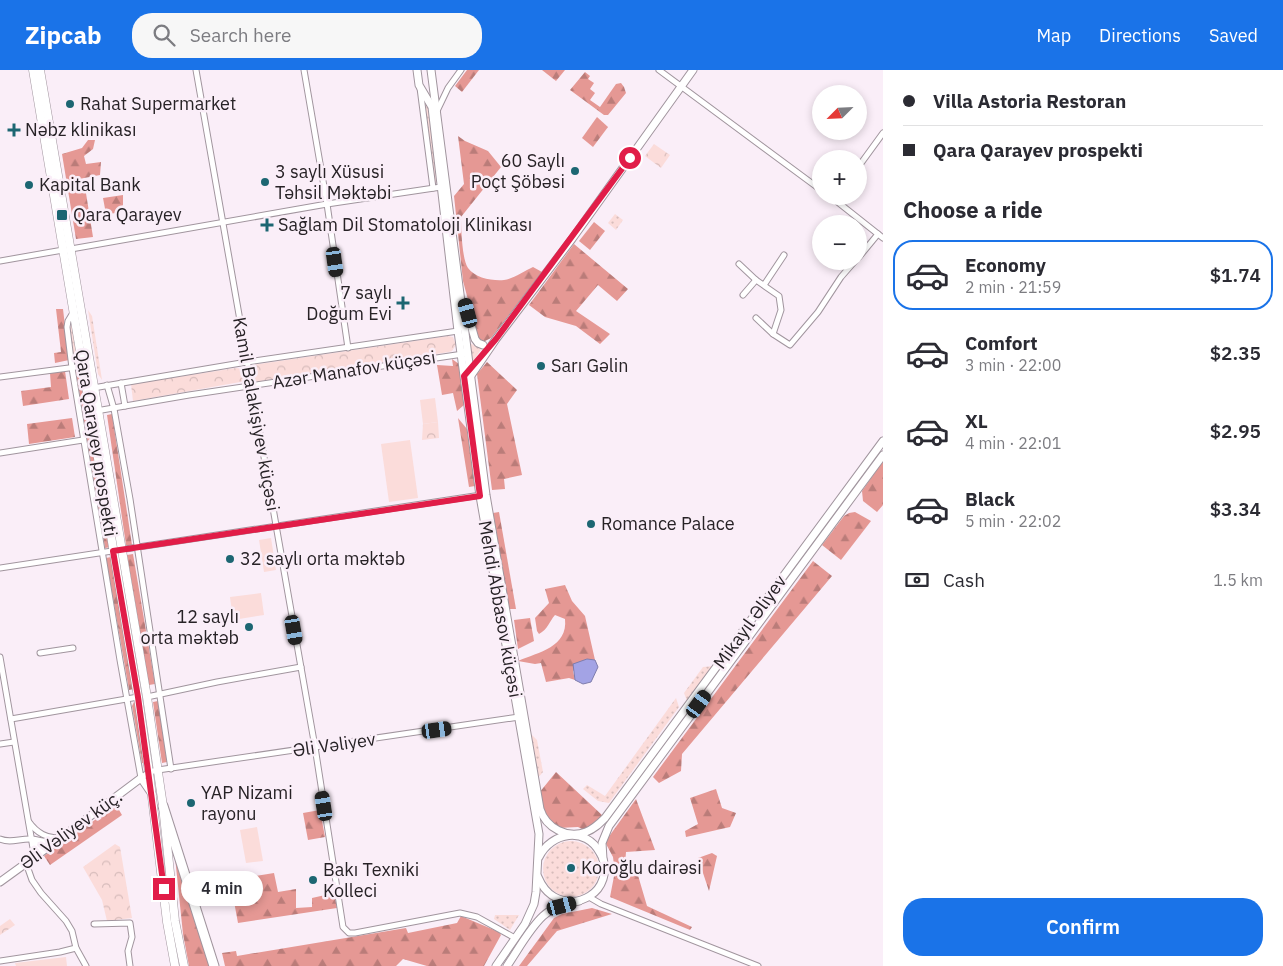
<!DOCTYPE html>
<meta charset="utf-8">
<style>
:root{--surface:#fff;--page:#f7f7f7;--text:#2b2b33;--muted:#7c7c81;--line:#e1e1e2;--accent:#1a73e8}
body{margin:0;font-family:"IBM Plex Sans",sans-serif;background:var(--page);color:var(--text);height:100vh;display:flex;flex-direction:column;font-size:19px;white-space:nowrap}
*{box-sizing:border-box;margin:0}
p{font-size:16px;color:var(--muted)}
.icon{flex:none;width:28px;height:28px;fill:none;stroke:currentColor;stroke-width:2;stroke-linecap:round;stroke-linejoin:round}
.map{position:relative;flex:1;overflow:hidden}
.panel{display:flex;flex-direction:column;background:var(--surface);width:400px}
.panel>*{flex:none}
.banner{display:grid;align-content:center;height:110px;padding:0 20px;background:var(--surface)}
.needle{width:32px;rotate:246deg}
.fabs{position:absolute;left:812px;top:15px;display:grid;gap:10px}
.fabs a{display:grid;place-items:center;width:55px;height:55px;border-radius:50%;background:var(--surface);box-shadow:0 2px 8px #0003;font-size:25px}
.end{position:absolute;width:22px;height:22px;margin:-11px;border:6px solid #e11d48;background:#fff;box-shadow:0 0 0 2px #fff}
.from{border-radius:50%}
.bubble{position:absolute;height:35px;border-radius:18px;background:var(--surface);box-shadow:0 2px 8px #0003;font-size:16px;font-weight:600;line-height:35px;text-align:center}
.car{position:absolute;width:15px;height:30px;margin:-15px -8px;border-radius:6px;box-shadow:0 0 4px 1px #0007;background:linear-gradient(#222 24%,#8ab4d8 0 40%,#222 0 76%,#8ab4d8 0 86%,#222 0)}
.banner b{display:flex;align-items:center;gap:18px;height:48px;font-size:19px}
.banner b+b{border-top:1px solid var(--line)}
.banner i{width:12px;height:12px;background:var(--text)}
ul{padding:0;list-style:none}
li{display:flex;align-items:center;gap:15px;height:70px;margin:0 10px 8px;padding:0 10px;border:2px solid transparent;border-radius:20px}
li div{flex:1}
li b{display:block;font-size:19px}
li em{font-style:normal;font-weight:600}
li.active{border-color:var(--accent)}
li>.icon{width:45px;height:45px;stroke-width:1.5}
h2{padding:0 20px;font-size:22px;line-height:60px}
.pay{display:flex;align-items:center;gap:12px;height:55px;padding:0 20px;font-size:19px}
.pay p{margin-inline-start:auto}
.primary-button{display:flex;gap:10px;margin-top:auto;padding:10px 20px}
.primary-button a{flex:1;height:58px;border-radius:20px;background:var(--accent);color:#fff;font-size:20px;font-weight:600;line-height:58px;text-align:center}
header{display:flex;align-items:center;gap:30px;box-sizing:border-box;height:70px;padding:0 25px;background:var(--accent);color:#fff}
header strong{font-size:24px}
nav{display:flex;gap:28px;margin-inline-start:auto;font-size:18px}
.search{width:350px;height:45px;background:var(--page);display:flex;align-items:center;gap:12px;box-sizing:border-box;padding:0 18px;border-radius:20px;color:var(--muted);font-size:19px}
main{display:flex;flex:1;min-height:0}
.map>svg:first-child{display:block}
.grass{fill:url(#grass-dots)}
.forest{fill:url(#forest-firs)}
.park{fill:url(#park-crowns)}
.garden{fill:#fbdcda}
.water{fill:#a3a3e5;stroke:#7e7cac}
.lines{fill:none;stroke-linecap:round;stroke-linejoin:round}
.street-casing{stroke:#a1959e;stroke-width:7}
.secondary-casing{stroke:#a1959e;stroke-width:9}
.primary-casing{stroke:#a1959e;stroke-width:9}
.highway-casing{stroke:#a1959e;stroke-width:11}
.street{stroke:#fff;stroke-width:5}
.secondary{stroke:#fff;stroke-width:7}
.primary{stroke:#fff;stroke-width:8}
.highway{stroke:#fff;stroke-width:9}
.route{stroke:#e11d48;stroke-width:6}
.poi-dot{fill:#1c6672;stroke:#faeef8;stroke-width:2}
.labels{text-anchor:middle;stroke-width:5;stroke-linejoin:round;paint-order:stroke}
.poi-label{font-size:18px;fill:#272226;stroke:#faeef8;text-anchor:start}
.street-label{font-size:18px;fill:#272226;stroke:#faeef8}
</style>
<header>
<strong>Zipcab</strong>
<div class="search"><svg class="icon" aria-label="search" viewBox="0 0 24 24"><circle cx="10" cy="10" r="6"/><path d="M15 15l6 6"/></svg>Search here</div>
<nav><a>Map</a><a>Directions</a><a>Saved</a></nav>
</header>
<main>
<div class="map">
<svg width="883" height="896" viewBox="0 0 883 896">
<defs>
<pattern id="grass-dots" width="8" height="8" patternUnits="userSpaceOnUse" patternTransform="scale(1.25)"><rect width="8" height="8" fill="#fbdcda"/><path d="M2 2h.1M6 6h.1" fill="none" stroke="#d7bcbb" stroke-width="1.8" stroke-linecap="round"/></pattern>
<pattern id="forest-firs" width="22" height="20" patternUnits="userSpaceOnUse" patternTransform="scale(1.25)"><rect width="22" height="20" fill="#e59894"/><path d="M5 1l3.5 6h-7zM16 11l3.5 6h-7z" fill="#ba7c79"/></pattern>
<pattern id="park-crowns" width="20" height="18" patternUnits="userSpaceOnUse" patternTransform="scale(1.25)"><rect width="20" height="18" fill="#fbdcda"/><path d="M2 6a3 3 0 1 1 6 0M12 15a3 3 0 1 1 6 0" fill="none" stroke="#d7bcbb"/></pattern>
</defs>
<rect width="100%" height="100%" fill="#faeef8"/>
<g class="grass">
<path d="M424,29l4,8 10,75 -3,1z"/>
<path d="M615,144l8,6 -7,10 -8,-7z"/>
<path d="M88,240l4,6 10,64 -4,-6z"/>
<path d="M72,252l5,36h-3l-4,-30z"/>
<path d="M468,272l9,5 5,1 -11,16z"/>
<path d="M713,596l-26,35 -3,-8 19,-26z"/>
<path d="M676,628l3,9 -70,96 -11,-2 -15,-12 4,-4 18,11z"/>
<path d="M530,663l7,7 6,32 -6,7z"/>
<circle cx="571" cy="799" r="28"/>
<path d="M495,845h24l-9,15 -16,-11z"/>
</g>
<g class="forest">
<path d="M467,0h12l-17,22 -7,-6z"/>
<path d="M542,0h23l-9,11z"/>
<path d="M585,2l5,4 -2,3 6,4 -4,6 5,4 -5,7 10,7 16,-23 5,-1 3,4 2,6 -18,22h-4l-34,-25z"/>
<path d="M597,47l11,10 -15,20 -11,-9z"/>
<path d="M458,66l7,5 23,10 13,16 -40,50c0,10 1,43 7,51 7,10 24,13 36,12 9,-1 20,-9 29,-13l9,5 -51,66 -6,3h-4l-3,-4 -15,-56 -9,-85 10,-12z"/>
<path d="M88,70h7l-2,9 -9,7 2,8 15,-2 -1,13 -21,4 -7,7 2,3 6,-3 5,1 8,50 -17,2 -14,-85 20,-6z"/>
<path d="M123,125v10l-6,8 -11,1 -3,-16z"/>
<path d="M594,152l11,9 -15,19 -11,-9z"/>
<path d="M574,174l54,45 -11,12 -19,-16 -22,26 34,23 -10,10 -24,-18 -31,-9 -16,-12z"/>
<path d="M56,239h7l6,51 -14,3 -1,-10 7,-1z"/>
<path d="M452,289l7,5 5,41 -7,6 -4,-18 -11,2 -5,-30 16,1z"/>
<path d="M487,292l30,28 -10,14 15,71 -18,4 1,10 -13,1 -15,-116z"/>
<path d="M65,301l4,28 -46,7 -2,-15 30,-4 -1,-14z"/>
<path d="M83,301l28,176 -6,1 -29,-176z"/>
<path d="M112,344l20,131h-6l-19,-130z"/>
<path d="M72,348l3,19 -46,7 -2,-20z"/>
<path d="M458,348l9,11 8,57 -6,1z"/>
<path d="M883,391v44l-6,7 -14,-11 -1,-10z"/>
<path d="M499,442l17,97h-7l-16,-96z"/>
<path d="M855,442l16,9 -30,39 -19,-15 22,-29 5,-3z"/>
<path d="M133,484l22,130 -6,1 -22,-130z"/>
<path d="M111,487l23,132 -5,1 -23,-132z"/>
<path d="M813,491l19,15 -150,178 -1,17 -22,12 -6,-6z"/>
<path d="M565,515l7,16 13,15 10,44 -9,-1 -13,12 2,9 -6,-2 -23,4 -5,-19 -6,1 -17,-3c21,-9 50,-14 47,-42l-10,-4c-6,7 -7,14 -16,19l-2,-3 -2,-13 14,-15 -4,-14z"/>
<path d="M530,548l4,23 -16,8 -4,-29z"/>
<path d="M158,631l9,61 -5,1 -9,-61z"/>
<path d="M134,632l3,1 9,61 -4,-1 -10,-57z"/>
<path d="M556,702l46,43 -3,6 -13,10 -8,-4 -20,1 -14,-12 -5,-23z"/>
<path d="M716,719l6,19 14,5 -6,14 -44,10 -1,-6 13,-7 -8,-26z"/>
<path d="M636,729l19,51 -29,2 -1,13h-11l-1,-8 -8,-15z"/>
<path d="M116,735l6,10 -72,50 -6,-9z"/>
<path d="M320,740l5,27 -17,3 -5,-27z"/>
<path d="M712,783l5,3 -8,35 -11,-33z"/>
<path d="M175,787l36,109h-22l-6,-32z"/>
<path d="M615,801l22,1 10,34 45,21 -2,3 -80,-33z"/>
<path d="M274,803l4,19 18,-3v19l16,-1v-9l22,-5 3,15 -99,15 -8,-43z"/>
<path d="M592,838l20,6 -55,17 -30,35h-8l35,-48 8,-4z"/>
<path d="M461,846l38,16 2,3 -17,31h-57l-24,-7 -7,7h-171l-3,-13 14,-2 1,5 169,-28 2,5 49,-10z"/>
</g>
<g class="park">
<path d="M654,74l16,11 -9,13 -16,-12z"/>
<path d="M448,266l5,1 3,8 -4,6 -3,1 -194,30 -3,-17z"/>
<path d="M236,298l7,1 3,4v8l-113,20 -2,-17z"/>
<path d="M438,352l1,16 -17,2 1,-16z"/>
<path d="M115,774l5,3 12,71 -25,3 -5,-21 -19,-33z"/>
<path d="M10,849l5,6 -15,10v-9z"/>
</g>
<g class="garden">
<path d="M435,328l3,24 -15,2 -3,-24z"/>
<path d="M410,370l8,58 -29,4 -8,-58z"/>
<path d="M271,468l5,32 -12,2 -5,-32z"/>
<path d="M261,523l3,22 -31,5 -3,-23z"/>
<path d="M257,757l6,34 -17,2 -6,-33z"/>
<path d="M66,887l1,9h-51l-1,-3z"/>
</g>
<path class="water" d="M587,589l8,1 3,7 -7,15 -8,2 -8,-4 -2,-16z"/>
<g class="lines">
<defs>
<g id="street">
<path d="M196,0l119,677 28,180 6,6h6l105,-20 17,4 38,21"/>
<path d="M304,0l23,134 21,144"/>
<path d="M659,0l162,120"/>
<path d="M420,18l13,100"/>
<path d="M437,41l11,-23 13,-18"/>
<path d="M859,96l24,-33"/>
<path d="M830,126l53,42"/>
<path d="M71,179l256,-45 114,-17"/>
<path d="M859,187l19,-23"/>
<path d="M0,191l63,-11"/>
<path d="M739,194l17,16 23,16 2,14 -8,24 17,11 28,-33 23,-35 14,-16"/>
<path d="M764,215l20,-30"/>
<path d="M743,225l13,-15"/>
<path d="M74,241l-6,10 -1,6 5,41 48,292 21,118 8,-6 9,-2 361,-53"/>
<path d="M756,248l17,16"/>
<path d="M0,307l84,-11"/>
<path d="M121,313l4,23"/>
<path d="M107,315l7,24 16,90 41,270"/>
<path d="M87,319l160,-27 211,-31"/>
<path d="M96,341l93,-16 274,-41"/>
<path d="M0,383l83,-13"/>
<path d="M0,498l481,-73"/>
<path d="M40,583l33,-5"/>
<path d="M0,587l33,191 -4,12"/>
<path d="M147,627l70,-15 84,-15"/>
<path d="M11,649l127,-22"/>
<path d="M0,674l14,-2"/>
<path d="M29,752c7,10 19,18 31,15"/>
<path d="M0,769c11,5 20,-1 32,0 8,1 14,4 23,3"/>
<path d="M31,769l12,12"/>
<path d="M26,793l6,17 9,13 25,28 6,10 4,17 10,18"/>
<path d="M589,827l12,7 157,62"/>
<path d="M94,854l36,-1 2,14 -4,14 2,15"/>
<path d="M0,891l60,-9 16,-4"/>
</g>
<g id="secondary">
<path d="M417,0l2,15 13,22 26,224 22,165 59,338 -3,58 -2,12 -9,20 -29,42"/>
<path d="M431,0l55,425 54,314c6,19 27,30 46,23 8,-3 13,-8 19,-14l278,-377"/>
<path d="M465,234l10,35 3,4 5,2"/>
<path d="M470,307l26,-38 76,-100 121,-169"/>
<path d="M603,789l-1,-16 7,-17 274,-371"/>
<path d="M538,807c8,19 21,26 41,24"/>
<path d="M0,812l65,-47 76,-57 11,16"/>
<path d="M507,896c11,-16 22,-37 36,-50 18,-17 51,-9 60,-37 3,-9 2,-18 -3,-26 -14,-27 -49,-21 -61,4"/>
</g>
<g id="primary">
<path d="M33,0l105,627 11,75 18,150 8,44"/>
<path d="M40,0l107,627 16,109 12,115 9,45"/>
</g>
<path id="highway" d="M163,736l51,160"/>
</defs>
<use href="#street" class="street-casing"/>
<use href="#secondary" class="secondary-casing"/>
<use href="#primary" class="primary-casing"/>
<use href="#highway" class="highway-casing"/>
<use href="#street" class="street"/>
<use href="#secondary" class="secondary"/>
<use href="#primary" class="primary"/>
<use href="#highway" class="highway"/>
</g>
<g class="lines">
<path class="route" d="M164,819l-26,-192 -25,-146 367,-55 -16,-120 32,-37 134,-181"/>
</g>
<g class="poi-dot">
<circle cx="70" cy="34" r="5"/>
<path d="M11.5 52.5h5v5h5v5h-5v5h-5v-5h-5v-5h5z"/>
<circle cx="575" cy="101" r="5"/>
<circle cx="265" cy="112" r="5"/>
<circle cx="29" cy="115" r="5"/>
<rect x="56" y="139" width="12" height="12" rx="2.5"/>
<path d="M264.5 147.5h5v5h5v5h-5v5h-5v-5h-5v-5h5z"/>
<path d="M400.5 225.5h5v5h5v5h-5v5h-5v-5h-5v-5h5z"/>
<circle cx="541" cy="296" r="5"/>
<circle cx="591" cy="454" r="5"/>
<circle cx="230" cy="489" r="5"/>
<circle cx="249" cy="557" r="5"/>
<circle cx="191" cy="733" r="5"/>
<circle cx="571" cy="798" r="5"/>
<circle cx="313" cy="810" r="5"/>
</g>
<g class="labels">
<g class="poi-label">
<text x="80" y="40">Rahat Supermarket</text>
<text x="25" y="66">Nəbz klinikası</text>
<text x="565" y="97" text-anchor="end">60 Saylı<tspan x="565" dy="21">Poçt Şöbəsi</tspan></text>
<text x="275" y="108">3 saylı Xüsusi<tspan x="275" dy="21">Təhsil Məktəbi</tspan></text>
<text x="39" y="121">Kapital Bank</text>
<text x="73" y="151">Qara Qarayev</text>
<text x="278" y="161">Sağlam Dil Stomatoloji Klinikası</text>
<text x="392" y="229" text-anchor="end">7 saylı<tspan x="392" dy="21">Doğum Evi</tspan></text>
<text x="551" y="302">Sarı Gəlin</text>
<text x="601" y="460">Romance Palace</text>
<text x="240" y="495">32 saylı orta məktəb</text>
<text x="239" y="553" text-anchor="end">12 saylı<tspan x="239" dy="21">orta məktəb</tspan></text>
<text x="201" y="729">YAP Nizami<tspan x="201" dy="21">rayonu</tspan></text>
<text x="581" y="804">Koroğlu dairəsi</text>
<text x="323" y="806">Bakı Texniki<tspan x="323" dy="21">Kolleci</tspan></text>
</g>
<g class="street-label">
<text transform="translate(354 300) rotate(-9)" y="6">Azər Manafov küçəsi</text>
<text transform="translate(256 344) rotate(80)" y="6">Kamil Balakişiyev küçəsi</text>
<text transform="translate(96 373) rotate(81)" y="6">Qara Qarayev prospekti</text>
<text transform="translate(500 539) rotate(80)" y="6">Mehdi Abbasov küçəsi</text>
<text transform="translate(750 552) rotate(-54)" y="6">Mikayıl Əliyev</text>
<text transform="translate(334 675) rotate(-8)" y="6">Əli Vəliyev</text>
<text transform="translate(71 760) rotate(-36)" y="6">Əli Vəliyev küç.</text>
</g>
</g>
</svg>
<div class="fabs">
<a><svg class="needle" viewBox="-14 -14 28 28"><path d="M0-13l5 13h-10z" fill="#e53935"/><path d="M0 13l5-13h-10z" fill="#7c7c81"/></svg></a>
<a>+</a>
<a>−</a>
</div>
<i class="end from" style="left:630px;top:88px"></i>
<i class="end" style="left:164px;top:819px"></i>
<div class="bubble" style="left:181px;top:801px;width:82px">4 min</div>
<i class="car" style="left:335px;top:192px;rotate:172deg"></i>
<i class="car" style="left:468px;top:243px;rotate:345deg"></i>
<i class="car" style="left:294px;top:560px;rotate:170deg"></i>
<i class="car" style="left:699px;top:634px;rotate:36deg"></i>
<i class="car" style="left:437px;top:660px;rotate:82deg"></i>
<i class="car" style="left:324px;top:736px;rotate:351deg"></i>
<i class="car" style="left:562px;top:836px;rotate:75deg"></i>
</div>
<section class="panel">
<div class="banner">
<b><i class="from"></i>Villa Astoria Restoran</b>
<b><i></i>Qara Qarayev prospekti</b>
</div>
<h2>Choose a ride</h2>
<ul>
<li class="active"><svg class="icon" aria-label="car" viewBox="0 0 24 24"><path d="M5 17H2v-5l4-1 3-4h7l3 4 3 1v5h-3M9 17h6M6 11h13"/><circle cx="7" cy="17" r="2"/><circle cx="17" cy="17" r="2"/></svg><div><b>Economy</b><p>2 min · 21:59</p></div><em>$1.74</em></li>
<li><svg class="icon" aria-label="car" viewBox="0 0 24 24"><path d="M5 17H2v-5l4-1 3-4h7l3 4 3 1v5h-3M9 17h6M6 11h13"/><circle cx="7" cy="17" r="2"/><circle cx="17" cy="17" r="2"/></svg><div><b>Comfort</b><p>3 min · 22:00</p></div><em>$2.35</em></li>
<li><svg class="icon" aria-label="car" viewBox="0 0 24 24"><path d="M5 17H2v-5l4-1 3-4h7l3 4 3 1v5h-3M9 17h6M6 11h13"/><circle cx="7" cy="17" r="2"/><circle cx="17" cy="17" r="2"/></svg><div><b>XL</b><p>4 min · 22:01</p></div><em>$2.95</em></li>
<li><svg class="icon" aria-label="car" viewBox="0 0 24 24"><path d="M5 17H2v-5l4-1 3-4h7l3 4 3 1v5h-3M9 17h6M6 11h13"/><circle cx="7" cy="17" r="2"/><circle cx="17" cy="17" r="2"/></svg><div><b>Black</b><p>5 min · 22:02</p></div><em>$3.34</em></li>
</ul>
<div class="pay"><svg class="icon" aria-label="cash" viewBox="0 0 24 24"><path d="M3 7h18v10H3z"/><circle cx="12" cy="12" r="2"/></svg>Cash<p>1.5 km</p></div>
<div class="primary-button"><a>Confirm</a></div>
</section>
</main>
